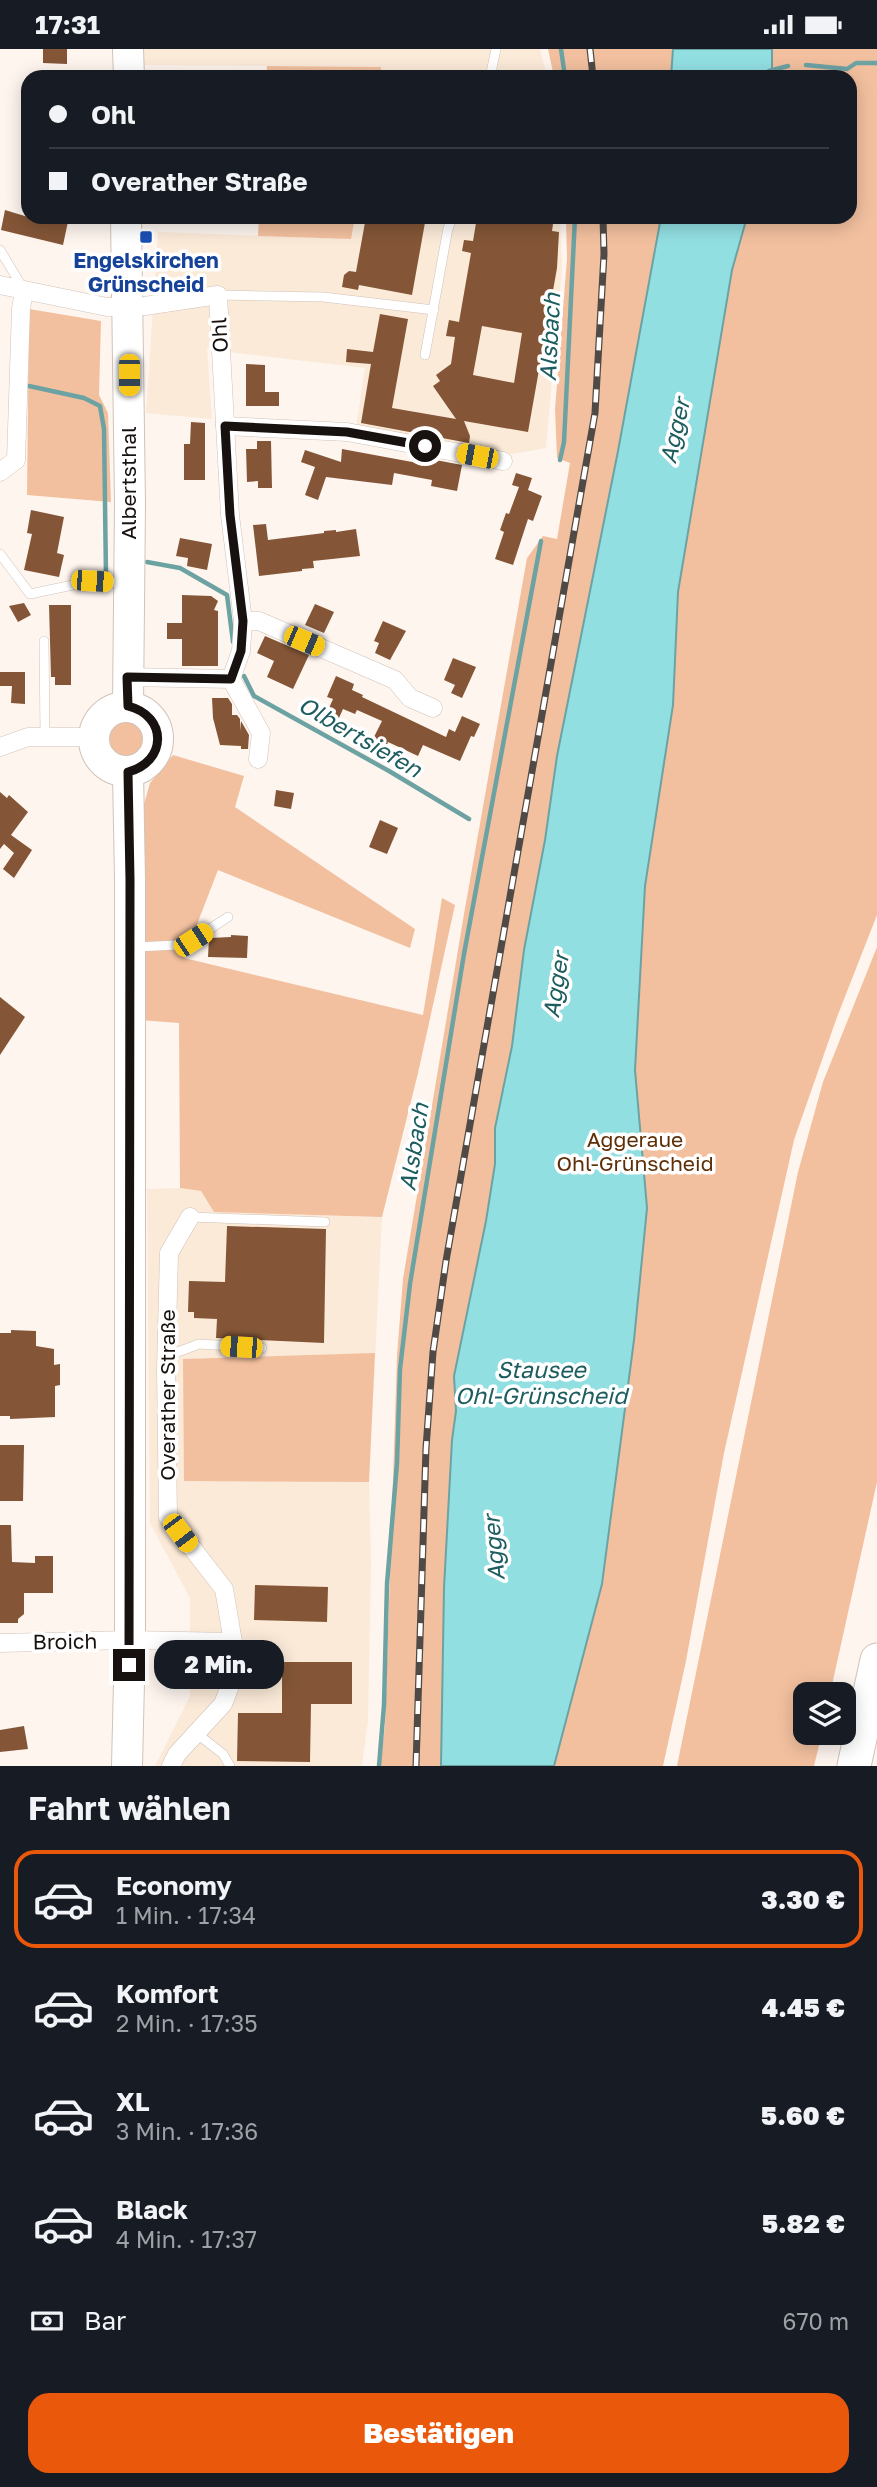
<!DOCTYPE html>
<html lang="de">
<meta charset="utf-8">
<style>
:root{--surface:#171b24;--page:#242831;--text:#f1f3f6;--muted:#9ea1a6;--line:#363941;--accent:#ea580c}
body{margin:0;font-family:"Golos Text",sans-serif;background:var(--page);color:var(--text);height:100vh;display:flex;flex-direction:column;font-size:26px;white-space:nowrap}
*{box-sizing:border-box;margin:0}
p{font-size:23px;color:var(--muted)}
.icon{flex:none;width:38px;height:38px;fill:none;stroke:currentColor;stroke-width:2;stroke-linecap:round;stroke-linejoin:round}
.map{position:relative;height:1717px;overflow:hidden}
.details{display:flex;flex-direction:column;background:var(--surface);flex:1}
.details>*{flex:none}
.hud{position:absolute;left:21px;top:21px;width:836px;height:154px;border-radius:21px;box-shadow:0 4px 18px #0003;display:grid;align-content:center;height:154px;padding:0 28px;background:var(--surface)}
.tools{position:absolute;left:793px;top:1633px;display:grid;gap:14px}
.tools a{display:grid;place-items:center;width:63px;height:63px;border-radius:14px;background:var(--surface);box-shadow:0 4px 18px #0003;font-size:35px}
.end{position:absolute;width:32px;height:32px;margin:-16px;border:9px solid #17120f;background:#fff;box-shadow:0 0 0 4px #fff}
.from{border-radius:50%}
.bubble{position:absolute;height:49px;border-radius:21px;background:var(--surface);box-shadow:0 4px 18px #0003;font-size:23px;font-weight:800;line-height:49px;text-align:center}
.car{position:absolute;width:21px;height:42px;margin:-21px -10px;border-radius:9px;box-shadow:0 0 5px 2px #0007;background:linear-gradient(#f5c518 24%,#345 0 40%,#f5c518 0 76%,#345 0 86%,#f5c518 0)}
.hud b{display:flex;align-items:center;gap:24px;height:66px;font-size:26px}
.hud b+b{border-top:2px solid var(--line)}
.hud i{width:18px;height:18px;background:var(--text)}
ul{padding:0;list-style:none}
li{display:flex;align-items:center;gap:21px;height:98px;margin:0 14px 10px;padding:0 14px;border:4px solid transparent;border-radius:21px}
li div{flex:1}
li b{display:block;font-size:26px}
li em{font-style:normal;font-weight:800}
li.selected{border-color:var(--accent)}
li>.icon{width:63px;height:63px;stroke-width:1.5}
h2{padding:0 28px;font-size:32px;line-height:84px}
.pay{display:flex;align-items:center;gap:18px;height:77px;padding:0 28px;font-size:26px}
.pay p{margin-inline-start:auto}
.primary-button{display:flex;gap:14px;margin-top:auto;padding:14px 28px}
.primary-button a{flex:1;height:80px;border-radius:21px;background:var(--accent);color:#fff;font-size:28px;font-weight:800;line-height:80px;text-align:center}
.status{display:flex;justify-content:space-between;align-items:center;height:49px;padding:0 35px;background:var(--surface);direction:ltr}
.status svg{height:19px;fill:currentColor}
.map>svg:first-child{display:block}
.commercial{fill:#fbead8}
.green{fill:#f2c09f}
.water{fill:#92dfe2;stroke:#6da2a3;stroke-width:2}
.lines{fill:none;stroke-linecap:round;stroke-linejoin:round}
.stream{stroke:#6da2a3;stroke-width:4.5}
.building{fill:#845637;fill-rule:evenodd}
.service-casing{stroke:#d1c2b8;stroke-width:10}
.minor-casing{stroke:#d1c2b8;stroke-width:19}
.primary-casing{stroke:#d1c2b8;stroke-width:32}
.motorway-casing{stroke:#d1c2b8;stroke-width:35}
.service{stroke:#fff;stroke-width:9}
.minor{stroke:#fff;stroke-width:18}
.primary{stroke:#fff;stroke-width:30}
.motorway{stroke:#fff;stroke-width:33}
.rail-casing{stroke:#504a46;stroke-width:7}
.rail{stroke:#fff;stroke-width:4.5;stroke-dasharray:13;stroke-linecap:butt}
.route{stroke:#17120f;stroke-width:9}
.transit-dot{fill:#1a4fb4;stroke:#fff;stroke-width:2.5}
.labels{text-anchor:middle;stroke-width:7;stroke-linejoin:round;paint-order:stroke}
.transit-label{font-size:21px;font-weight:bold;fill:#164399;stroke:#fff}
.street-label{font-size:21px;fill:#17120f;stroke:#fff}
.park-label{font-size:21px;fill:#5e2e06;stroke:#fff}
.water-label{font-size:23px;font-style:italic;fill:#1d5d5f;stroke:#fff}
</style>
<div class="status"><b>17:31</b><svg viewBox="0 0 49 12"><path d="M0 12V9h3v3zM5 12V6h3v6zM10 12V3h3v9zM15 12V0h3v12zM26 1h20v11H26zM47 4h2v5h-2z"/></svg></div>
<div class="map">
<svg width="877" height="1717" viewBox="0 0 877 1717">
<rect width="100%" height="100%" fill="#fef5ef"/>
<g class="commercial">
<path d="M142,0h398l7,28h-167l1,-10 -240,-2z"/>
<path d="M355,168h205l2,50 -16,181 -45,8 -145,-29 9,-59 -136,-16 -22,-5 5,72 -66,-6 12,-181 192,7z"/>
<path d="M180,1139l21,3 13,21 168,5 -13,261 2,85 -3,157 -6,46h-207l35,-70v-98l-40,-75 -3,-334z"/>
</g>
<g class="green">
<path d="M548,0h329v866l-40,102 -43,123 -70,313 -38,208 -23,105h-283l5,-40 12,-370 6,-77 61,-365 63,-356 16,-22 14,3 13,-76 -13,-5 -2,-49 12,-150 -1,-42h284v-140h-296z"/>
<path d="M267,17l114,1 -1,10h-114z"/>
<path d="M259,168h96l-4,22 -93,-3z"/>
<path d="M29,260l72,12 -2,74 9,18 3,89 -84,-7z"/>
<circle cx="126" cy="690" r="22"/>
<path d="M173,706l71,21 -9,31 180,122 -5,19 -192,-78 -34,88 239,57 19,-117 13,7 -37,168 -36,144 -168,-5 -13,-21 -21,-3 -1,-165 -40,-3 3,-209 8,-28z"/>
<path d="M877,898v535l-47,212h-25v39h17l-8,33h-137l121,-594 25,-90z"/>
<path d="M375,1304l-6,129 -185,-1 -1,-122z"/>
</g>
<g class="water">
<path d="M673,0h99v28h-101z"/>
<path d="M661,168h86l-15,53 -54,322 -5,113 -28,181 -10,184 12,138 -13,132 -32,244 -48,182h-113l3,-178 8,-148 4,-29 -2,-35 32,-155 9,-57v-36l17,-82 12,-96 21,-110 12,-84 61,-305z"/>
</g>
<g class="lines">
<g class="stream">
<path d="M561,0l4,28"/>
<path d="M806,16l41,4 9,-6h21"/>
<path d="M769,22l19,-5"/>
<path d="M29,337l55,12 16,8 4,23 2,148"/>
<path d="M560,411l4,-18 11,-225"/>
<path d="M147,513l33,6 47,27 6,47"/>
<path d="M244,627l10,20 135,75 80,48"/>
<path d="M379,1717l5,-61 3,-121 10,-121 3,-94 10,-85 54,-330 77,-413"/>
</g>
</g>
<g class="building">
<path d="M43,0h24v15l-24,-1z"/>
<path d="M5,161l23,7h41l-6,28 -62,-15z"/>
<path d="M366,168h60l-14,78 -53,-10 -1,5 -16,-3 2,-12 5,-4 7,1z"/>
<path d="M477,168h77l-2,14 7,1 -2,36 -29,164 -64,-11 6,15 -1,7 -108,-20 10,-59 -25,-2 1,-13 26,3 7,-38 28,5 -16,89 64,11 -23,-33 7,-5 -4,-6 15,-11 4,-27 -9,-1 3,-16 10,2 12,-69 -9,-2 2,-11 9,1zM482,277l40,7 -8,50 -41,-8z"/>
<path d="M246,315l19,1v27h14v14h-33z"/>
<path d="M191,373l14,1v57h-21v-36h6z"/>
<path d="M257,392h14l1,47h-14v-7l-11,1 -1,-33h11z"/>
<path d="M342,400l81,15 2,-6 37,7 -5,26 -26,-5 1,-6 -38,-7 -2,12 -66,-8 -8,23 -13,-5 10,-28 -14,-5 4,-12 36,12z"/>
<path d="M516,424l16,5 -4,12 14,6 -9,25 -5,-2 -15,46 -18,-6 9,-27 -4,-2 6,-17 3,1 10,-27 -7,-2z"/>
<path d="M31,461l33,7 -7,36 7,2 -5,22 -35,-7 8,-36 -5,-1z"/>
<path d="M266,475l2,16 56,-7v-2l12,-1v2l20,-3 4,27 -47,5 1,7 -12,1v2l-43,5 -6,-51z"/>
<path d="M180,489l32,6 -5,26 -20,-4 1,-8 -12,-2z"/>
<path d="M182,546l29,1 7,5 -4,9 4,1v55h-36v-27h-15v-16h15z"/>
<path d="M24,554l7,12 -13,7 -9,-16z"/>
<path d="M315,555l19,8 -10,21 -19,-8z"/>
<path d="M49,556h22v80h-16v-8h-4z"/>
<path d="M383,572l23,10 -16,29 -15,-7 4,-10 -5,-2z"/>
<path d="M265,587l44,19 -16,34 -26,-12 7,-16 -17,-8z"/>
<path d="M453,609l23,9 -14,31 -11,-5 4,-8 -11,-5z"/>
<path d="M0,623h25v32l-14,-1 1,-17h-12z"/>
<path d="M336,627l18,8 -2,6 11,5 -1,2 84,40 3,-8 6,3 7,-16 18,8 -6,13 -3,-1 -11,25 -37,-16 -5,11 -30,-14 -1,3 -14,-6 9,-18 -25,-11 -2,4 -12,-5 -9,20 -12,-5 11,-25 -6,-2z"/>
<path d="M212,649h16l4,6v11h5l3,4v12l1,-10 8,14 -1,14h-7v-3l-21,-1 -7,-27z"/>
<path d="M276,741l18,3 -3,16 -17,-3z"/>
<path d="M0,743l7,6 2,-3 19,17 -17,23 21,15 -18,28 -11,-9 11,-16 -10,-9 -4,5z"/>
<path d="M380,771l18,8 -11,26 -18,-7z"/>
<path d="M231,886l17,1 -1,22 -39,-1 1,-19 22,-1z"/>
<path d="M0,948l25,20 -25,38z"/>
<path d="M227,1177l99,3 -2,114 -108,-5 1,-19 -23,-1v-6h-6l1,-31 36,1z"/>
<path d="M11,1281l25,1v15l18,3v16l6,-1v21l-5,1v31l-45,2v-3h-10v-83h11z"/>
<path d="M0,1396h24l-1,56h-23z"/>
<path d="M0,1476h11l1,37 23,1v-7h18v37h-29v21l-6,5v4h-18z"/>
<path d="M255,1536l73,2 -1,35 -73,-2z"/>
<path d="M282,1613h70v42h-41l-1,58 -73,-1 1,-48h44z"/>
<path d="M24,1677l4,23 -28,3v-22z"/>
</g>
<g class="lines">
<defs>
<g id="service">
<path d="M490,28l6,-28"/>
<path d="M0,201l24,40"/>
<path d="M218,246l105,2 111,13"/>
<path d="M425,306l23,-127 5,-11"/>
<path d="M0,505l30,40 62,-13 34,2"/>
<path d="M44,592l1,96"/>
<path d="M136,898l41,-2 16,-5 35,-23"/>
<path d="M190,1168l135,5"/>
<path d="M167,1307l32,-12 63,4"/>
<path d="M196,1684l27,21 7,12"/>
</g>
<g id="minor">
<path d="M0,236l107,22 38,-1 73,-11 12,220 13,106 -2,30 -10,28 -104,-2"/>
<path d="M225,377l122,6 156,29"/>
<path d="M0,423l16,-12 5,-151 3,-18"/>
<path d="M243,572h16l136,59 15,18 23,10"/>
<path d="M231,630l30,54 -3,26"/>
<path d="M0,698l28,-10h65"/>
<path d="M0,1594l130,-3 103,2"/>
<path d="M171,1717l6,-12 46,-50 7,-18 3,-44 -9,-53 -56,-72 -2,-147 3,-117 21,-36"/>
</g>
<g id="primary">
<path d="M128,0l1,28"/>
<path d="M126,168l4,287 -2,202"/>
<circle cx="126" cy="690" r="32"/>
<path d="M127,1717l3,-126v-760l-2,-108"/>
</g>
<path id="motorway" d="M854,1717l23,-106"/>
</defs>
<use href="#service" class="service-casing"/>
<use href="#minor" class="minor-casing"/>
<use href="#primary" class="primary-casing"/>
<use href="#motorway" class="motorway-casing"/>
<use href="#service" class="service"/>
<use href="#minor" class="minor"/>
<use href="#primary" class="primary"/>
<use href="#motorway" class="motorway"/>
<defs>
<g id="rail">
<path d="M590,0l3,28"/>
<path d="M416,1717l10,-318 7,-96 13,-91 149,-848 9,-159 -1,-37"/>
</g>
</defs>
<use href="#rail" class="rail-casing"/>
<use href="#rail" class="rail"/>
</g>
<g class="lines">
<path class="route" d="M129,1616l1,-785 -2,-108c39,-10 40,-56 0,-66l-1,-29 104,2 10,-28 2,-30 -13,-106 -5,-89 122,6 78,14"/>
</g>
<rect class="transit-dot" x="139" y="181" width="14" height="14" rx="3.5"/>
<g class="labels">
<g class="transit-label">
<text x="146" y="219">Engelskirchen<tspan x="146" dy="24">Grünscheid</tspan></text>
</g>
<g class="street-label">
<text transform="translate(220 286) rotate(-93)" y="7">Ohl</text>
<text transform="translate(129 434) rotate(-90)" y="7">Albertsthal</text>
<text transform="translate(168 1346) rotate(-90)" y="7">Overather Straße</text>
<text transform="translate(65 1593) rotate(-1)" y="7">Broich</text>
</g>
<g class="park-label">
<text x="635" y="1098">Aggeraue<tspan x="635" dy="24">Ohl-Grünscheid</tspan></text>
</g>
<g class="water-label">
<text transform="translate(550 288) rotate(-87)" y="8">Alsbach</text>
<text transform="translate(675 382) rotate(-77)" y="8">Agger</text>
<text transform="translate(360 688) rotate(30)" y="8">Olbertsiefen</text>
<text transform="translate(556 936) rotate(-81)" y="8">Agger</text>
<text transform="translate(414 1098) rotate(-81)" y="8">Alsbach</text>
<text x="541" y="1329">Stausee<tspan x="541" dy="26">Ohl-Grünscheid</tspan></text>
<text transform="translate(494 1499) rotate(-95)" y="8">Agger</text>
</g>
</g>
</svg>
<div class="tools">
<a><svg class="icon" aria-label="layers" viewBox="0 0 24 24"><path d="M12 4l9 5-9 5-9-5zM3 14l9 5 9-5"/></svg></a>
</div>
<i class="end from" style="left:425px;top:397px"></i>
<i class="end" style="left:129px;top:1616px"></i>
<div class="bubble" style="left:154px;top:1591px;width:130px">2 Min.</div>
<i class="car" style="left:129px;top:326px;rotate:180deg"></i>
<i class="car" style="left:477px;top:407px;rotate:281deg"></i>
<i class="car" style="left:92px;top:532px;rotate:93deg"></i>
<i class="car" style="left:304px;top:592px;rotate:113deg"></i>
<i class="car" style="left:193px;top:891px;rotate:57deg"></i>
<i class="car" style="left:241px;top:1298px;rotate:273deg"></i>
<i class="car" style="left:180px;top:1484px;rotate:143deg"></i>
<div class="hud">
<b><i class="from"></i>Ohl</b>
<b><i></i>Overather Straße</b>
</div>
</div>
<section class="details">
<h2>Fahrt wählen</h2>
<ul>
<li class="selected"><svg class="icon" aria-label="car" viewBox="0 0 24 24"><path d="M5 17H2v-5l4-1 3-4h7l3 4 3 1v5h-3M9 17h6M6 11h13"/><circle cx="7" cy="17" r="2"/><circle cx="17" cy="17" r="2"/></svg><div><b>Economy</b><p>1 Min. · 17:34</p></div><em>3.30 €</em></li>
<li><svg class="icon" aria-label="car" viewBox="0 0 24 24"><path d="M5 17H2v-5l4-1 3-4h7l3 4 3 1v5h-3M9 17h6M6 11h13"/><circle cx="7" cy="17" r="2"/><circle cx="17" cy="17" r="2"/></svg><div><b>Komfort</b><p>2 Min. · 17:35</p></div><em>4.45 €</em></li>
<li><svg class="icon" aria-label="car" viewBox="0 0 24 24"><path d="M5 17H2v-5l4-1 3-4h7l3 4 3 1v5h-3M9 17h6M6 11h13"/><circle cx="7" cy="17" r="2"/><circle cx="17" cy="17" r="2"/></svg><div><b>XL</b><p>3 Min. · 17:36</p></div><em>5.60 €</em></li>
<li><svg class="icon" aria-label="car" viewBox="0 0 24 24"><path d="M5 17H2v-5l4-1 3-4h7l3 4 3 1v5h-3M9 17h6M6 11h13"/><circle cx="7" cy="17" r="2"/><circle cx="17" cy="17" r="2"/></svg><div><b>Black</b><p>4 Min. · 17:37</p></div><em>5.82 €</em></li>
</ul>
<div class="pay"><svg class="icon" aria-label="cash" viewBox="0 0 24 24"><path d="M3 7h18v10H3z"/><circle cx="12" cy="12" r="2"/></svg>Bar<p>670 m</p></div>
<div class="primary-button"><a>Bestätigen</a></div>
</section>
